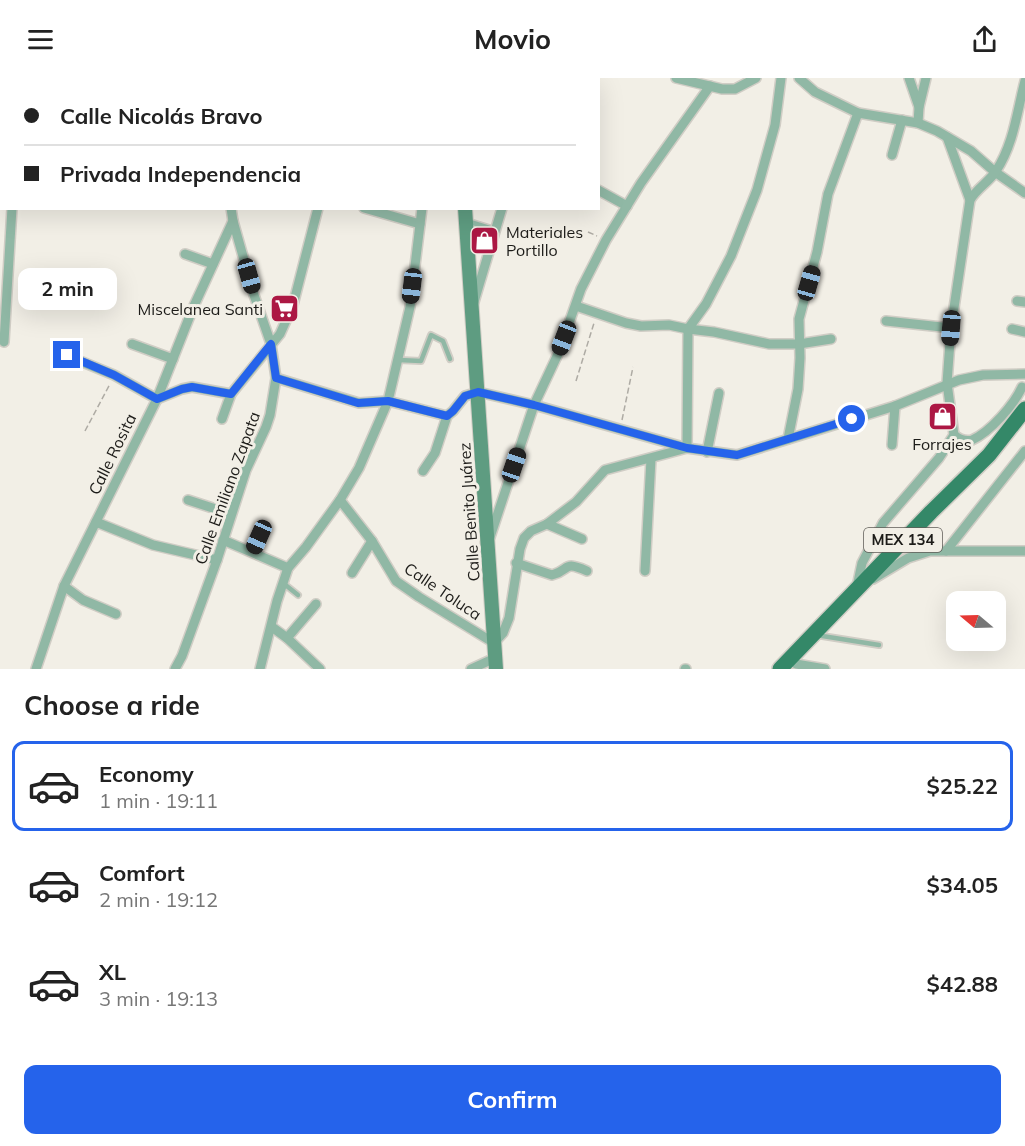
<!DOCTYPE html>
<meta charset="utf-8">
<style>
:root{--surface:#fff;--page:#f6f6f6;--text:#222;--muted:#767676;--line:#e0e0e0;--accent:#2563eb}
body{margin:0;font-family:Mulish,sans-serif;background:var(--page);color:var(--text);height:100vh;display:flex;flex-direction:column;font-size:22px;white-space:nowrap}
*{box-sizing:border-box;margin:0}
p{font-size:20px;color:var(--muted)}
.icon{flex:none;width:33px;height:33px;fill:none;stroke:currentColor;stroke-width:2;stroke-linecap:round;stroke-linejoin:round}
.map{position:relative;height:591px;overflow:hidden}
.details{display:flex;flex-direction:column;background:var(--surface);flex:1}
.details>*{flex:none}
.hud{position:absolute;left:0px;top:0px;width:600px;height:132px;box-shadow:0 6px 24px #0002;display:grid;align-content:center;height:132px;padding:0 24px;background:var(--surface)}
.needle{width:39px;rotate:289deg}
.tools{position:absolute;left:946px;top:513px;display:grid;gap:12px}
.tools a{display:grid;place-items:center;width:60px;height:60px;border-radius:12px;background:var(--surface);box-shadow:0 6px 24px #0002;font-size:30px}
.end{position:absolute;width:27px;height:27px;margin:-14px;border:8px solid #2563eb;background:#fff;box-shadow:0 0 0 3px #fff}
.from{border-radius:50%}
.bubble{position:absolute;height:42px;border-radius:12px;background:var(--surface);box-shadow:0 6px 24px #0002;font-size:20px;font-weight:700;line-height:42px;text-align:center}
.car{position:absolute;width:18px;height:36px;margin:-18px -9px;border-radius:8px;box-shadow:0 0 4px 2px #0007;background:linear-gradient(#222 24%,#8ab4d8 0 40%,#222 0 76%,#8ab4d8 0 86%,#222 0)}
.hud b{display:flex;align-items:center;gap:21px;height:57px;font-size:22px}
.hud b+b{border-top:2px solid var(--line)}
.hud i{width:15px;height:15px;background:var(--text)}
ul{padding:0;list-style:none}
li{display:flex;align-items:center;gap:18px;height:90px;margin:0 12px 9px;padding:0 12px;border:3px solid transparent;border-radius:12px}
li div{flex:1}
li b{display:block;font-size:22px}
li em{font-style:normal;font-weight:700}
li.selected{border-color:var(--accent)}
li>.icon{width:54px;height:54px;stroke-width:1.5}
h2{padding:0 24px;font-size:27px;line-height:72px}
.button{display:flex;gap:12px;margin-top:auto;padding:12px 24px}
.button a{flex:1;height:69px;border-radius:12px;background:var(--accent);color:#fff;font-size:24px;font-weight:700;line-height:69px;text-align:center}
header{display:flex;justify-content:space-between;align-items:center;height:78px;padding:0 24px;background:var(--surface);font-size:27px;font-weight:700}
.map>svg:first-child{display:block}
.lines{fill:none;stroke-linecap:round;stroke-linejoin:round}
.service-casing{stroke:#d0cdc5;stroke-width:8}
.minor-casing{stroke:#d0cdc5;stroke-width:12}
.secondary-casing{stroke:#d0cdc5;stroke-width:16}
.primary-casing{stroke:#d0cdc5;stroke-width:18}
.path{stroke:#aeaba4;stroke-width:1.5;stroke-dasharray:6 3;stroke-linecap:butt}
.service{stroke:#90b8a5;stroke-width:4.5}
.minor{stroke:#90b8a5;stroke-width:9}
.secondary{stroke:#5e9c81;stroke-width:14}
.primary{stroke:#348868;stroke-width:15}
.route{stroke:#2563eb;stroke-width:8}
.labels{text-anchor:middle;stroke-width:6;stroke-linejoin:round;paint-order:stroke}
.shield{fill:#f2efe6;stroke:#5d5b56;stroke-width:1.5}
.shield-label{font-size:15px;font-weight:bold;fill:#1d1c19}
.poi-label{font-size:16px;fill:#1d1c19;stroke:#f2efe6;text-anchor:start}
.street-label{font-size:16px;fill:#1d1c19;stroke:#f2efe6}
</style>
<header><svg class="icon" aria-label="menu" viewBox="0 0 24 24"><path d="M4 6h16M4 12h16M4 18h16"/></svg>Movio<svg class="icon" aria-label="share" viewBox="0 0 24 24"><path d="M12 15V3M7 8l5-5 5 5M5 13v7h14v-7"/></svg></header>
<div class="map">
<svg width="1025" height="591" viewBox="0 0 1025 591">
<rect width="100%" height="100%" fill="#f2efe6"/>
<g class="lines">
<defs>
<g id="service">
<path d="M467,143l29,9"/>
<path d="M399,282l22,1 10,-26 12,6 7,18"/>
<path d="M283,505l15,12"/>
<path d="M816,557l63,10"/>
</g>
<g id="minor">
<path d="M676,0l46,11h13l21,-11"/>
<path d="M799,0l16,14 43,21 60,10 19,8 34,20 24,21 30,21"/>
<path d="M909,0l10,29 -1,16"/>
<path d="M33,2l1,-2"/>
<path d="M142,2l1,-2"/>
<path d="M240,2v-2"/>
<path d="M362,2l1,-2"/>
<path d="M543,2v-2"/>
<path d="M0,4l1,-4"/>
<path d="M919,29l7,-29"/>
<path d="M947,59l23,63"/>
<path d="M892,77l10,-35"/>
<path d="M0,88l2,-2"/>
<path d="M598,112l29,16"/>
<path d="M364,130l56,16"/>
<path d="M185,176l28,10"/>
<path d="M1017,223l8,1"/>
<path d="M474,224l28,-94"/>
<path d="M576,228l50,17 15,3 28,-1 19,4 26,3 55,12h30l32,-5"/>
<path d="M886,243l65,7"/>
<path d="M1012,251l13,3"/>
<path d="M4,264l8,-134"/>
<path d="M132,266l41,15"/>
<path d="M63,276l51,21 43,24 25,-10 10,-2 39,7"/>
<path d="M276,300l83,25 29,-2 59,15 6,-5 12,-15 13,-4 56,13 153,43 50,7 158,-49 64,-26 24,-5 42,-1"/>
<path d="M222,341l9,-25 49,-60 13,-29 25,-97"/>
<path d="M954,357c5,4 11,7 18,5 18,-8 42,-35 50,-53"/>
<path d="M788,361l10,-50 2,-31 -1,-39 18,-67 11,-58 30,-81"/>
<path d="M892,367l3,-39"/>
<path d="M687,370l1,-119 18,-25 25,-48 26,-66 18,-65 6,-47"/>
<path d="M707,374l12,-59"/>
<path d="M423,393l12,-18 12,-37"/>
<path d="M188,422l43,14"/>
<path d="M340,422l32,41 24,40 23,16 75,46 9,-10 6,-15 11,-69 4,-11 7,-7 16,-7 29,-22 29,-32 82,-22"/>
<path d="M96,444l57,23 64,15"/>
<path d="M547,446l35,15"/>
<path d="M490,459l44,-132 24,-51 23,-65 25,-49 35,-57 69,-97"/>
<path d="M223,462l65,28"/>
<path d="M946,473l79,-100"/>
<path d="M253,474l6,-15"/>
<path d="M516,485l36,12c19,-5 10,-15 35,-4"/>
<path d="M645,493l6,-112"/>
<path d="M352,495l20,-32"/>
<path d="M873,501l35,-21 22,-7h95"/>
<path d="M64,508l19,14 33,14"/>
<path d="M857,509l5,-24 21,-40 56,-65 15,-23 -7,-52 4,-55 19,-128c7,-12 19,-18 26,-29 18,-27 21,-60 29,-90"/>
<path d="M272,549l15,11 33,31"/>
<path d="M287,560l29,-34"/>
<path d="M796,586l29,5"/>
<path d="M36,591l28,-83 93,-187 36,-91 40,-87"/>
<path d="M175,591l7,-13 35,-96 29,-90 20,-43 4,-12 6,-37 -5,-34 -17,-49 -21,-74 -2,-13"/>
<path d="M260,591l17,-68 11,-33 18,-21 34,-47 19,-32 29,-67 22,-94 12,-99"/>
<path d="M471,591l24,-11"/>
<path d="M685,591h1"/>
</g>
<g id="secondary">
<path d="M459,2v-2"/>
<path d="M465,130l31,461"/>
</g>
<path id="primary" d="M780,591l151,-157 58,-57 36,-46"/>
</defs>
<use href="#service" class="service-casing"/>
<use href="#minor" class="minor-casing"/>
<use href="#secondary" class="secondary-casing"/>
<use href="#primary" class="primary-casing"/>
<g class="path">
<path d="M588,154l9,4"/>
<path d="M576,303l18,-58"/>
<path d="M622,342l11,-53"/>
<path d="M85,353l25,-47"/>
</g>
<use href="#service" class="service"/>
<use href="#minor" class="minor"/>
<use href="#secondary" class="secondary"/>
<use href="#primary" class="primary"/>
</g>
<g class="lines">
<path class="route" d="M67,277l47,20 43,24 25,-10 10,-2 39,7 40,-50 5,34 82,25 30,-2 59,15 6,-5 12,-15 13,-4 56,13 153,43 50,7 115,-36"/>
</g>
<defs>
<symbol id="shop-square" viewBox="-11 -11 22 22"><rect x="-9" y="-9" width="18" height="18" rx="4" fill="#ac1844" stroke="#f2efe6"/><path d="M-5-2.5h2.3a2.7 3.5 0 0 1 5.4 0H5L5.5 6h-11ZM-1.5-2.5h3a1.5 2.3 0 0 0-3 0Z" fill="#fff"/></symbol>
<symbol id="supermarket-square" viewBox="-11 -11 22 22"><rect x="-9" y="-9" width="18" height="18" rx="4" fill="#ac1844" stroke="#f2efe6"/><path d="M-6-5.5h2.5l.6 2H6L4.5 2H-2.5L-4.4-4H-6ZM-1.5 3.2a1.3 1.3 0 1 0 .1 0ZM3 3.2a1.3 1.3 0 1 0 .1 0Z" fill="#fff"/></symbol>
</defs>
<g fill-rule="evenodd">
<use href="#shop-square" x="468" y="146" width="33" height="33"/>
<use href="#supermarket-square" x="268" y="214" width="33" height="33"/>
<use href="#shop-square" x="926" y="322" width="33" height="33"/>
</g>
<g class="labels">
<rect class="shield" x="864" y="450" width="78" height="24" rx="4.5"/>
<g class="shield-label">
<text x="903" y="467">MEX 134</text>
</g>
<g class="poi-label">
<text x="506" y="160">Materiales<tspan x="506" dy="18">Portillo</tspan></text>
<text x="263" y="237" text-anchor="end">Miscelanea Santi</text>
<text x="942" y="372" text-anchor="middle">Forrajes</text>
</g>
<g class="street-label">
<text transform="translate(112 376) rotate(-64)" y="6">Calle Rosita</text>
<text transform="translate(227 410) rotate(-70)" y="6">Calle Emiliano Zapata</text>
<text transform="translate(469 434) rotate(-94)" y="6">Calle Benito Juárez</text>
<text transform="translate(443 513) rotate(34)" y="6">Calle Toluca</text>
</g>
</g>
</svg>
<div class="tools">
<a><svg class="needle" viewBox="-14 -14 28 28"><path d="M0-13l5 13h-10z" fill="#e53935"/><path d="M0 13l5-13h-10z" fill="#767676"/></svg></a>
</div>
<i class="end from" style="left:852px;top:341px"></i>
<i class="end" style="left:67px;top:277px"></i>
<div class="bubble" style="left:18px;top:190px;width:99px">2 min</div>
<i class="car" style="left:249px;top:198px;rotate:164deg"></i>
<i class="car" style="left:809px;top:205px;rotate:16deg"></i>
<i class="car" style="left:412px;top:208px;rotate:187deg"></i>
<i class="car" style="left:951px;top:250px;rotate:185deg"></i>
<i class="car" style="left:564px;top:260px;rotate:201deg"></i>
<i class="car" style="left:514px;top:387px;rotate:19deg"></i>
<i class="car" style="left:259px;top:459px;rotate:204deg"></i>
<div class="hud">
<b><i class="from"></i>Calle Nicolás Bravo</b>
<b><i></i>Privada Independencia</b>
</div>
</div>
<section class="details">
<h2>Choose a ride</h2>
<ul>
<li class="selected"><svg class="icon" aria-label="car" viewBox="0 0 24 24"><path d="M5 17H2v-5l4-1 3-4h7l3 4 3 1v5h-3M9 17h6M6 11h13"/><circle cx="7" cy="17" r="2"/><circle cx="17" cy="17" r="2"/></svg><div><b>Economy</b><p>1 min · 19:11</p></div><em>$25.22</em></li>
<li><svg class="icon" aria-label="car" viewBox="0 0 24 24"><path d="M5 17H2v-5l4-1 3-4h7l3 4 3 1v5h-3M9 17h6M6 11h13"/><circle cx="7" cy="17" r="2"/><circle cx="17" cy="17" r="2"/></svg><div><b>Comfort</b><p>2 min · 19:12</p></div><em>$34.05</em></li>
<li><svg class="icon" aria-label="car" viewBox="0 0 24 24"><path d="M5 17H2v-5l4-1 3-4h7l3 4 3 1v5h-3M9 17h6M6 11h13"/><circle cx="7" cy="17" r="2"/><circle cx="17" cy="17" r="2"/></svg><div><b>XL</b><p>3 min · 19:13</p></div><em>$42.88</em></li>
</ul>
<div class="button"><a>Confirm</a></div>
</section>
